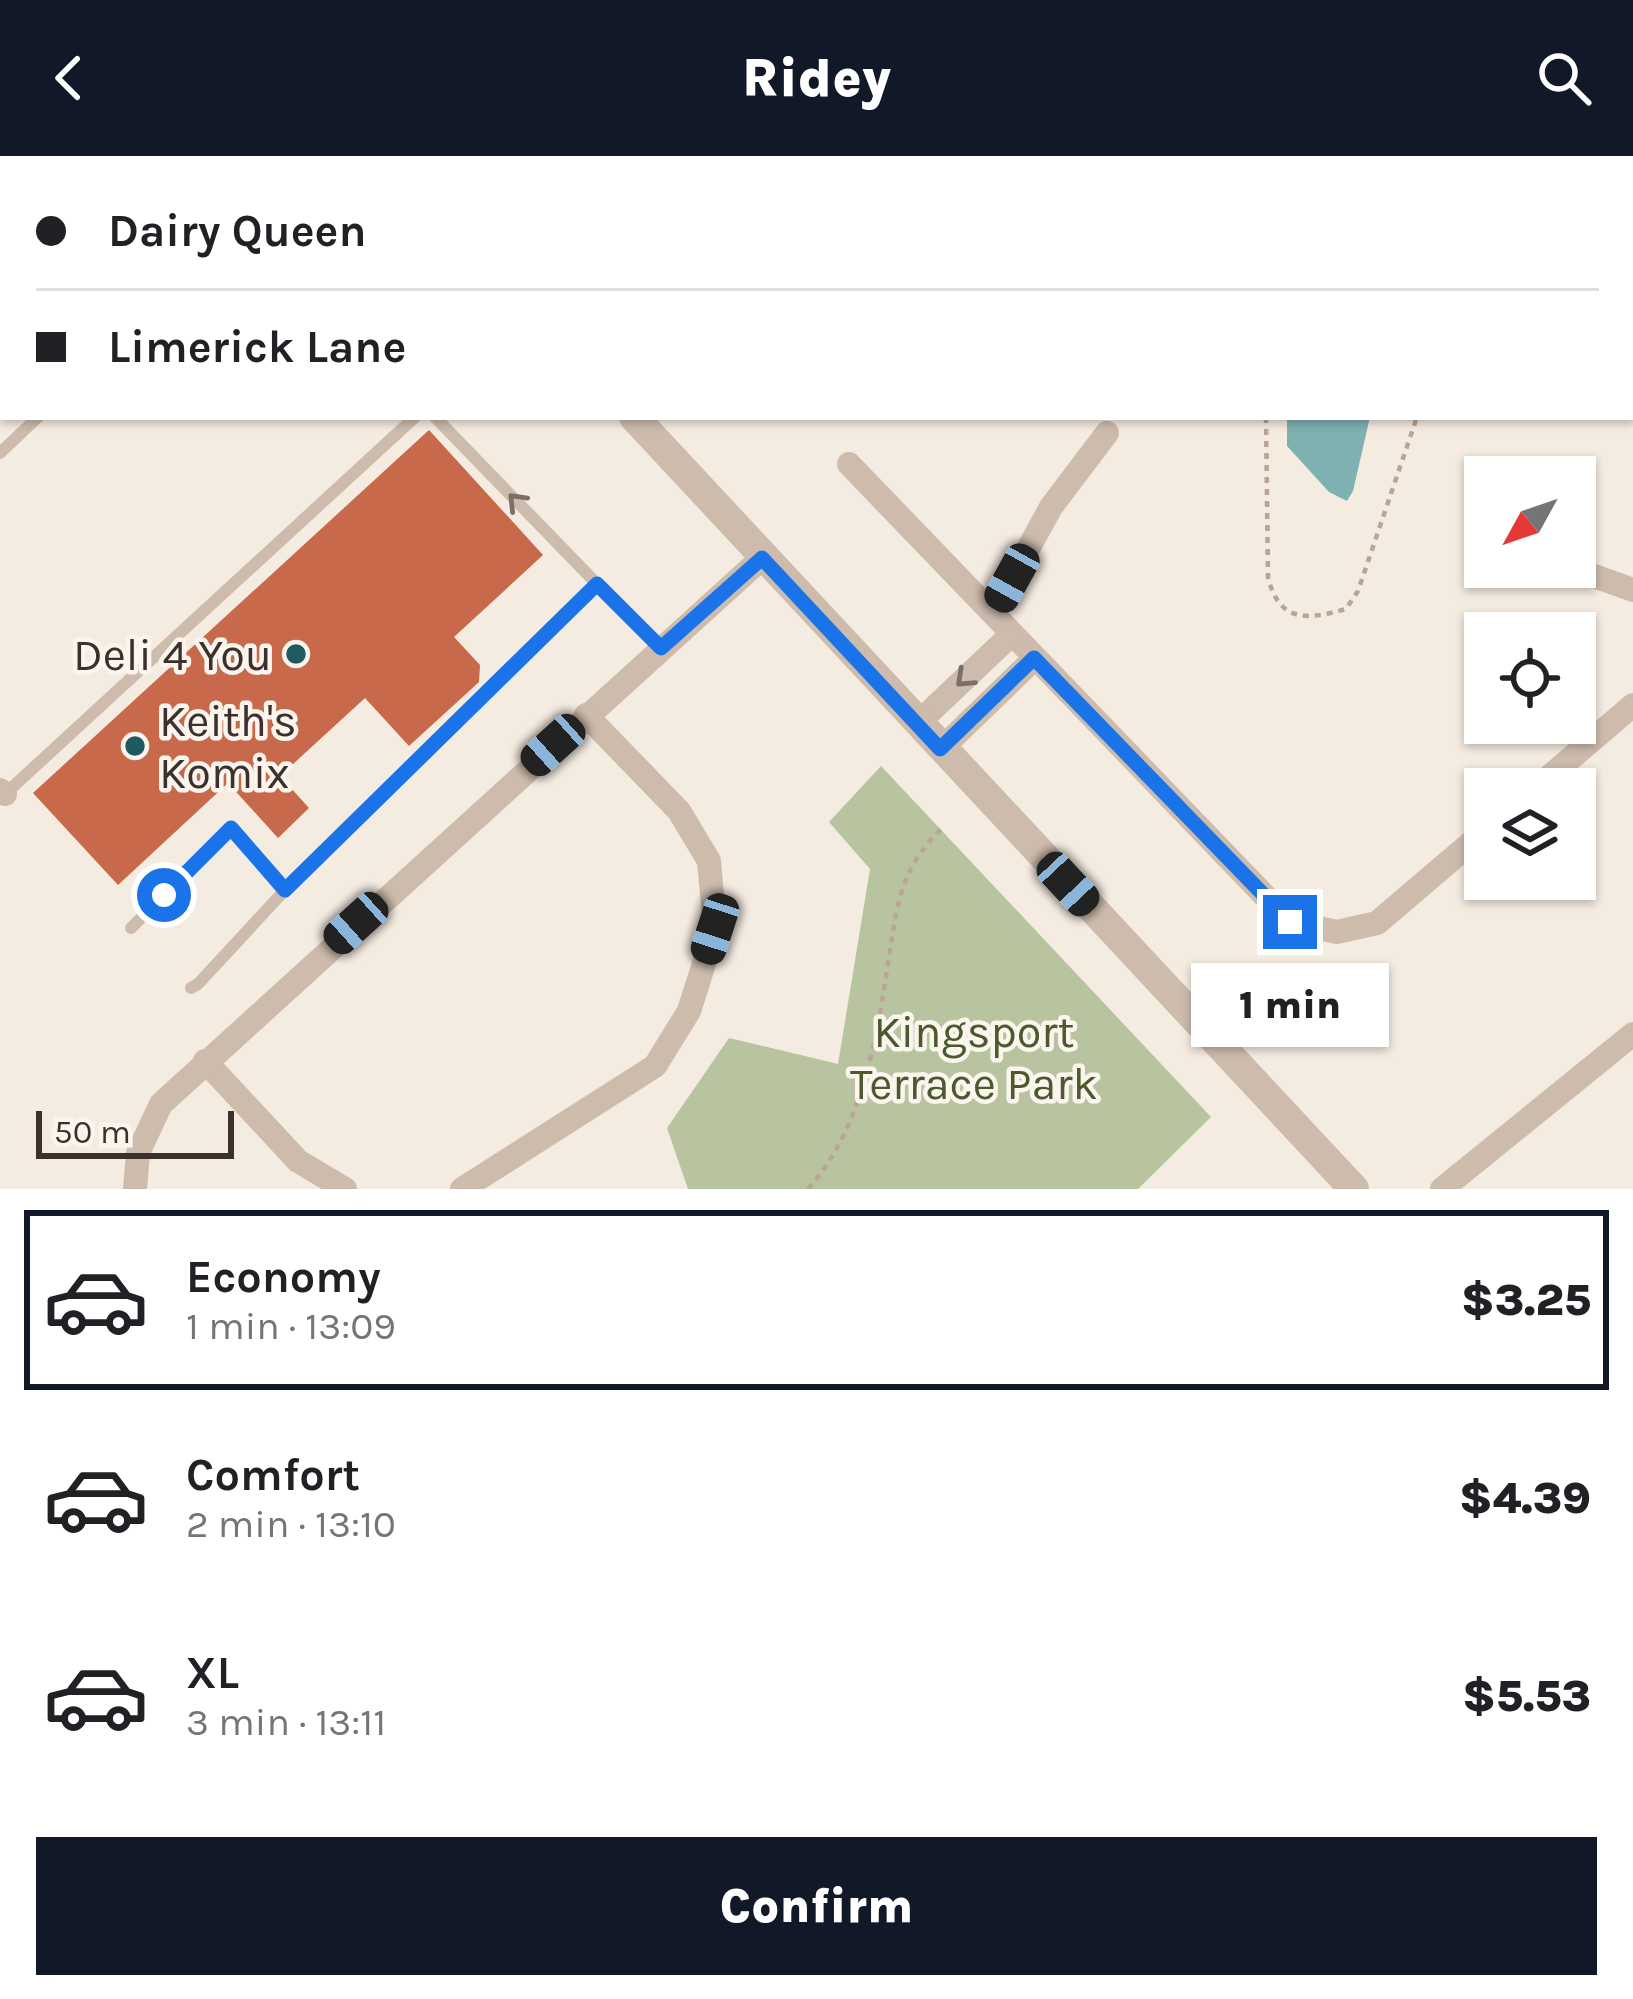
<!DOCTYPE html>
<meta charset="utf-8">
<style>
:root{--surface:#fff;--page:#f2f2f2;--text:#202124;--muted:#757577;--line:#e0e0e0;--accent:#111827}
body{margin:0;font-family:Karla,sans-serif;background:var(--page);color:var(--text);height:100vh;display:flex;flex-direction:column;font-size:45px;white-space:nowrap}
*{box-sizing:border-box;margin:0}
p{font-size:39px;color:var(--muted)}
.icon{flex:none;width:66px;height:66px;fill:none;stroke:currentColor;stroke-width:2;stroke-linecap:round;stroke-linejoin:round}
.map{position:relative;height:1033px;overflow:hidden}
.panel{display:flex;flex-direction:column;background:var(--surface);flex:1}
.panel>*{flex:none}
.top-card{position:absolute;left:0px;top:0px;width:1635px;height:264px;box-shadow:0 3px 9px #0004;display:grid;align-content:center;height:264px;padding:0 36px;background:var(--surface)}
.needle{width:78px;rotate:230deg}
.fabs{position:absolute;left:1464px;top:300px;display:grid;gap:24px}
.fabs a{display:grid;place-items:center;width:132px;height:132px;border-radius:0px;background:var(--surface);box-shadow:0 3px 9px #0004;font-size:60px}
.scale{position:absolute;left:36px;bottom:30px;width:198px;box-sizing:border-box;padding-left:12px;border:6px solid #3b302b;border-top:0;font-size:33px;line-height:42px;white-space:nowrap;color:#3b302b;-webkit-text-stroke:9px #fbf5ee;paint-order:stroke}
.end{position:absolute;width:54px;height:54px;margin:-27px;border:15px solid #1a73e8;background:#fff;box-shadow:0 0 0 6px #fff}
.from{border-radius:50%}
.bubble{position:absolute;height:84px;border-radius:0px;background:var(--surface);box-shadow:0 3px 9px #0004;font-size:39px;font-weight:800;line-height:84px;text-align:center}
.car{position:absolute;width:36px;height:72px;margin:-36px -18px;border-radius:15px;box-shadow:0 0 9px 3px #0007;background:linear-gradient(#222 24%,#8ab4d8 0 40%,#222 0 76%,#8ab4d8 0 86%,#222 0)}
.top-card b{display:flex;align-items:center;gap:42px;height:114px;font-size:45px}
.top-card b+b{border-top:3px solid var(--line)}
.top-card i{width:30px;height:30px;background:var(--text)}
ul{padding:21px 0 0;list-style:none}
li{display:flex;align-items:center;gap:36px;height:180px;margin:0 24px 18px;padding:0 12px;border:6px solid transparent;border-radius:0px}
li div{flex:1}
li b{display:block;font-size:45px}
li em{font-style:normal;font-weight:800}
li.selected{border-color:var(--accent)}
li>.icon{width:108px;height:108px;stroke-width:1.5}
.action{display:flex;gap:24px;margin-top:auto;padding:24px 36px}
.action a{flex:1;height:138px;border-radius:0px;background:var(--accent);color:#fff;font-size:48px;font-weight:800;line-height:138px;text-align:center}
header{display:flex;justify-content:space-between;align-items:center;height:156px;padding:0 36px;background:var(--accent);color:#fff;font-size:54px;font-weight:800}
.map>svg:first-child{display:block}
.green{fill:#b8c4a0}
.water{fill:#7fb0b2}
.building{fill:#c8694b}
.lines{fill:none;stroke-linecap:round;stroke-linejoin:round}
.path{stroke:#b9a596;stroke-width:4.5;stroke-dasharray:6 6;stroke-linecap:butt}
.service{stroke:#cdbbac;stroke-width:12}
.minor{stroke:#cdbbac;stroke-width:24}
.tertiary{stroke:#cdbbac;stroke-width:30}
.oneway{stroke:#7d6f65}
.route{stroke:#1a73e8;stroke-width:15}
.poi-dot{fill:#1f5a5e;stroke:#fbf5ee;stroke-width:4.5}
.labels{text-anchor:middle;stroke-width:9;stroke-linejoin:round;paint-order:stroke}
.poi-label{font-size:45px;fill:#3b302b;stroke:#fbf5ee;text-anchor:end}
.park-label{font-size:45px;fill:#4a5a2e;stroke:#fbf5ee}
</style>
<header><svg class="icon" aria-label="back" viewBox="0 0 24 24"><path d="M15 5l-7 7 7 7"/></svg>Ridey<svg class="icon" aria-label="search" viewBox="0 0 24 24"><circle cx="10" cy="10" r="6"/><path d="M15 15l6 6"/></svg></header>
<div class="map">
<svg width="1633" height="1033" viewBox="0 0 1633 1033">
<rect width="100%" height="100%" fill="#f4ebe1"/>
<path class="green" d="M881,610l330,351 -73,72h-450l-21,-61 62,-90 109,26 32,-195 -41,-47z"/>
<g class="water">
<path d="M1077,0h208l2,3h-213z"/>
<path d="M1287,261h83l-17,74 -6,10 -18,-9 -42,-46z"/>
</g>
<path class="building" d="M429,274l114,125 -89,82 26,28 -1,17 -70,64 -44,-48 -85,78 29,32 -31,30 -50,-55 -110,102 -85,-92z"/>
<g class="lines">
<g class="path">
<path d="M1403,0v3"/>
<path d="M1037,3l2,-3"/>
<path d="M1266,261l2,161c12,45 39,42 78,31l12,-18 59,-174"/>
<path d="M808,1033c53,-58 69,-151 80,-226 10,-59 10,-91 54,-135"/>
</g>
<g class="service">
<path d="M435,261l162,167"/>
<path d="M0,297l38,-36"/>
<path d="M5,638l410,-377"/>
<path d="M131,772l100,-100 54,62"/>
<path d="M191,832l7,-4 87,-94 312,-306 64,64"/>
</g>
<g class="minor">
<path d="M669,3l3,-3"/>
<path d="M1614,3l2,-3"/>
<path d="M1632,17l1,1"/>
<path d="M849,308l441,458 47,10 40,-9 108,-92"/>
<path d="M1569,411l64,23"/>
<path d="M993,457l58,-106 56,-74"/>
<path d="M917,568l95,-90"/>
<path d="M941,593l93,-90"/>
<path d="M1535,633l98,-84"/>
<path d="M0,634l5,4"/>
<path d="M205,905l93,100 47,28"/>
<path d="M135,1033l3,-36 23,-49 601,-546"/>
<path d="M462,1033l193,-123 34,-55 26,-82 -6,-68 -30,-50 -93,-96"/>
<path d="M1442,1033l191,-155"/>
</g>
<g class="tertiary">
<path d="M396,0l2,3"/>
<path d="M634,261l720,772"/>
</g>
</g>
<defs><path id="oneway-chevron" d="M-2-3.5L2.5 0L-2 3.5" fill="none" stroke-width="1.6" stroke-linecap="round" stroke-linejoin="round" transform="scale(3)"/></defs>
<g class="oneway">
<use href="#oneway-chevron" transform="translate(516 345) rotate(-134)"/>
<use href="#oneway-chevron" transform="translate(964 523) rotate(137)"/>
</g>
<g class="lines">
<path class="route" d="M164,739l67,-67 54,62 312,-306 64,64 101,-90 178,191 94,-91 256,264"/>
</g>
<g class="poi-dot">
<circle cx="296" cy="498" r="12"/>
<circle cx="135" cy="590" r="12"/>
</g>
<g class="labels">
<g class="poi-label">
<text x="272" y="514">Deli 4 You</text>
<text x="159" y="580" text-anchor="start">Keith's<tspan x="159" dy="52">Komix</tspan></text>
</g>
<g class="park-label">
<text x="974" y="891">Kingsport<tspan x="974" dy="52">Terrace Park</tspan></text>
</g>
</g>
</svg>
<div class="fabs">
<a><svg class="needle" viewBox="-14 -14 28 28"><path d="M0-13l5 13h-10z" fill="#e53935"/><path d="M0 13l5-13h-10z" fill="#757577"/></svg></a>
<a><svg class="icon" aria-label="locate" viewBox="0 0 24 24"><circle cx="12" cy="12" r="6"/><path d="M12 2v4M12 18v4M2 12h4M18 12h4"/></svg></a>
<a><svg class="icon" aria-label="layers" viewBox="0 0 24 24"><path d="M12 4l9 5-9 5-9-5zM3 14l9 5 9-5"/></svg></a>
</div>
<div class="scale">50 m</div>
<i class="end from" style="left:164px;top:739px"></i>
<i class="end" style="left:1290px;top:766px"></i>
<div class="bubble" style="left:1191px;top:807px;width:198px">1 min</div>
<i class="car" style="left:1012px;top:422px;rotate:209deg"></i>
<i class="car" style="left:553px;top:589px;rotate:228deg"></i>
<i class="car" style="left:1068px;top:728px;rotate:137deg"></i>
<i class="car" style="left:356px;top:767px;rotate:228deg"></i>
<i class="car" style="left:715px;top:773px;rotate:198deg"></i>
<div class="top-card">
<b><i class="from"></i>Dairy Queen</b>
<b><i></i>Limerick Lane</b>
</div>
</div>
<section class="panel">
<ul>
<li class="selected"><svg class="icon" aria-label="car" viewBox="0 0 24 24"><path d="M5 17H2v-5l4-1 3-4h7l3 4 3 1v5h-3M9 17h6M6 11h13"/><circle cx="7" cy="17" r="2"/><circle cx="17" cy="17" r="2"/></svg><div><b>Economy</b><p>1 min · 13:09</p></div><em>$3.25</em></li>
<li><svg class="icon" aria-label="car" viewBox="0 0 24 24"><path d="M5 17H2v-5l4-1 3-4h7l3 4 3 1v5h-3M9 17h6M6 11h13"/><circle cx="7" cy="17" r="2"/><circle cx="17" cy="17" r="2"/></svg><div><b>Comfort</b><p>2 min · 13:10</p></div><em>$4.39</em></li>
<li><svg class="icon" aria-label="car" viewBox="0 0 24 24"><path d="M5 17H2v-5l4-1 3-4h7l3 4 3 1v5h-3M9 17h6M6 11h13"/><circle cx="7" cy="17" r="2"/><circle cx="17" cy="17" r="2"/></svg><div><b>XL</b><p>3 min · 13:11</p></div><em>$5.53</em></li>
</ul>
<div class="action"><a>Confirm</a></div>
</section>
